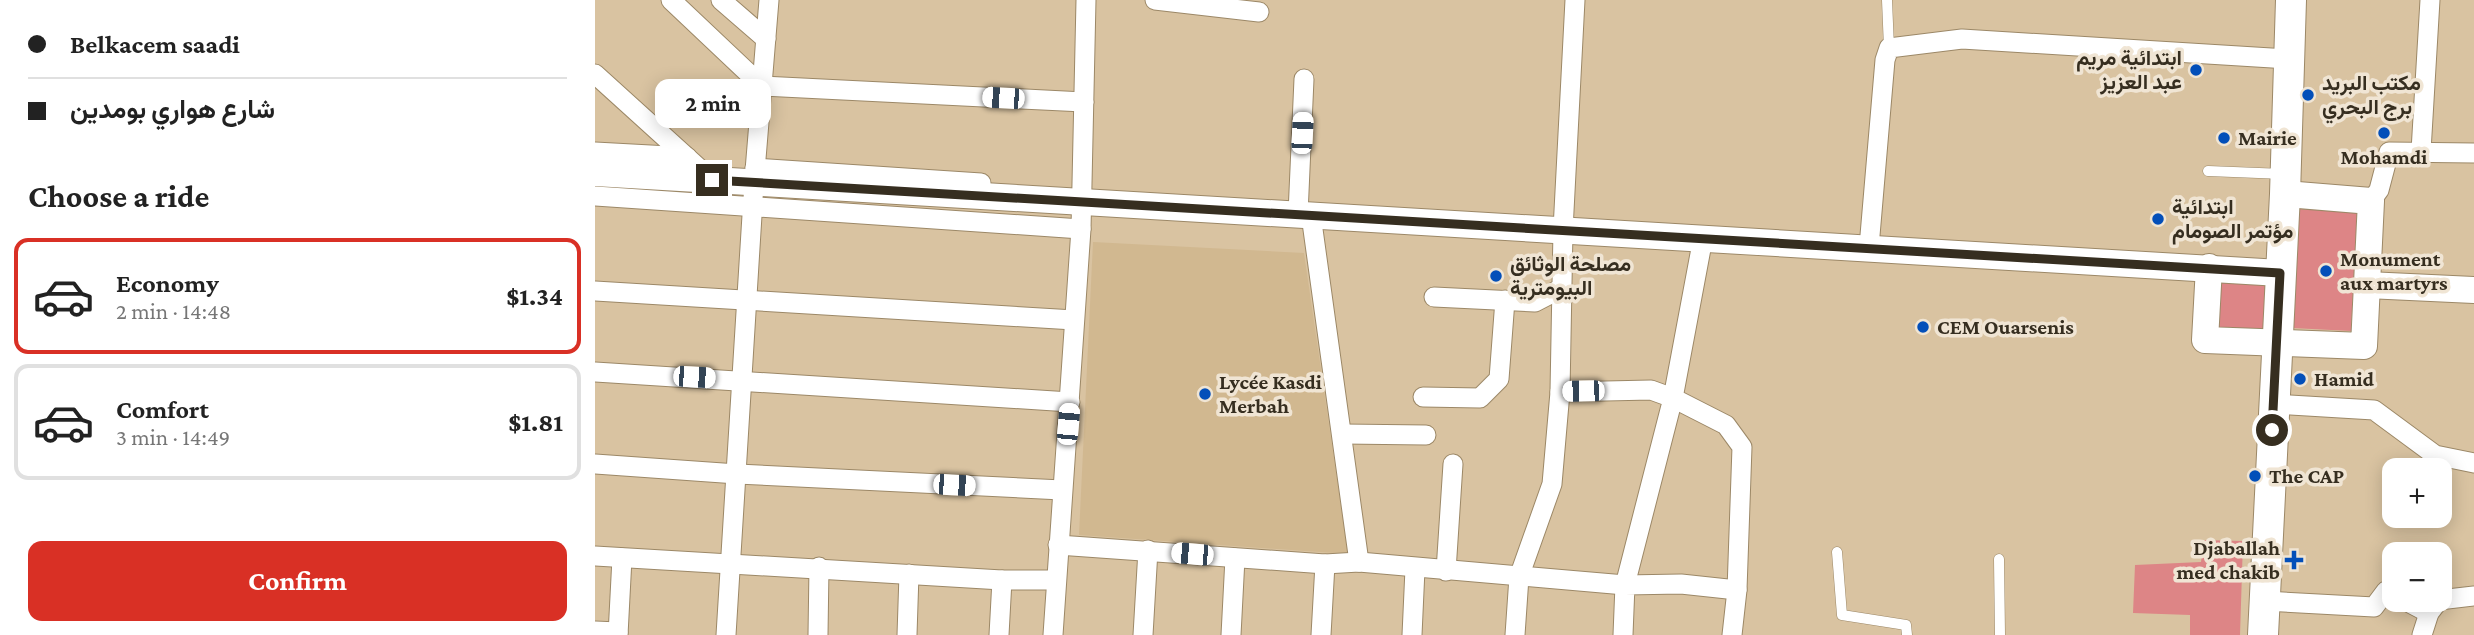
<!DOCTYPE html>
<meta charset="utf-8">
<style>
:root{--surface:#fff;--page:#f2f2f2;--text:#222;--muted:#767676;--line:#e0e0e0;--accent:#d93025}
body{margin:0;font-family:"Crimson Pro",Vazirmatn,serif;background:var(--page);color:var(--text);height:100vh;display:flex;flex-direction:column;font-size:26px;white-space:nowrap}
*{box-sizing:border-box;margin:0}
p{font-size:23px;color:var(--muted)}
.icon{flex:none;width:38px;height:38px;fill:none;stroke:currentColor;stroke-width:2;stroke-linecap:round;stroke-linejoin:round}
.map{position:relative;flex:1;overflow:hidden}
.panel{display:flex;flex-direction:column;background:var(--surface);width:595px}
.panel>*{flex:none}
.hud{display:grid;align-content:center;height:154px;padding:0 28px;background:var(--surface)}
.buttons{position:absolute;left:1787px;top:458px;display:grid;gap:14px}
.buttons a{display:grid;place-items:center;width:70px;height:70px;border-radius:14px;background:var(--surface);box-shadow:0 4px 18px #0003;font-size:35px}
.end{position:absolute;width:32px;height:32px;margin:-16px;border:9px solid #362e20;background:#fff;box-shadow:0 0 0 4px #fff}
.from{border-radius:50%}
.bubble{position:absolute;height:49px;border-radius:14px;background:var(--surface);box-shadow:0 4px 18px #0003;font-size:23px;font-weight:700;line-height:49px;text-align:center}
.car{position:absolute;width:21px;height:42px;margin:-21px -10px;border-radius:9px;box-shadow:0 0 5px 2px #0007;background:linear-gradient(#fff 24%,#345 0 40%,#fff 0 76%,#345 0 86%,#fff 0)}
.hud b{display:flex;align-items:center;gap:24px;height:66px;font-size:26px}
.hud b+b{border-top:2px solid var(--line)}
.hud i{width:18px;height:18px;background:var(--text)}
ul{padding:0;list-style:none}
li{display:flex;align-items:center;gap:21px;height:116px;margin:0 14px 10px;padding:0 14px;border:4px solid var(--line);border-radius:14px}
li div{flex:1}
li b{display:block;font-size:26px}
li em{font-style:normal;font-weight:700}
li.on{border-color:var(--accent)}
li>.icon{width:63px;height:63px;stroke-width:1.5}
h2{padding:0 28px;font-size:32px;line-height:84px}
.button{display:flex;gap:14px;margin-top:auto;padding:14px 28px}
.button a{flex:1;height:80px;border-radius:14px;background:var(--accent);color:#fff;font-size:28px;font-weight:700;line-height:80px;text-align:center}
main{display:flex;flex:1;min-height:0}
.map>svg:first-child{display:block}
.built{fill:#d1b890}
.green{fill:#dd8586}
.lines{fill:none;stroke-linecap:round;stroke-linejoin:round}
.lane-casing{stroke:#9c8867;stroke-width:11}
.street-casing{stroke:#9c8867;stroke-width:21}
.secondary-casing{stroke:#9c8867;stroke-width:28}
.primary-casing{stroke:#9c8867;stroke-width:32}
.lane{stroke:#fff;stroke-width:10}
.street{stroke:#fff;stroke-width:19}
.secondary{stroke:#fff;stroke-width:26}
.primary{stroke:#fff;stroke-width:30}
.route{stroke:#362e20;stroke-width:9}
.poi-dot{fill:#034fb9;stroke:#f0e5d4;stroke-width:2.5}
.labels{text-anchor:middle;stroke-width:7;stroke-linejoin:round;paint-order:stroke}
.poi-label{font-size:21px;font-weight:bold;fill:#362e20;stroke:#f0e5d4;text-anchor:start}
</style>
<main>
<section class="panel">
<div class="hud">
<b><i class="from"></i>Belkacem saadi</b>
<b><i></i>شارع هواري بومدين</b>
</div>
<h2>Choose a ride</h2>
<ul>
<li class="on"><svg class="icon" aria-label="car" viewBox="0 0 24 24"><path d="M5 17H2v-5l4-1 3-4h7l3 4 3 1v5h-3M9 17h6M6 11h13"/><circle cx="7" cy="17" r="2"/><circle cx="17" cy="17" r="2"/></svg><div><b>Economy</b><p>2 min · 14:48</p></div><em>$1.34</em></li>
<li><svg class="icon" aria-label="car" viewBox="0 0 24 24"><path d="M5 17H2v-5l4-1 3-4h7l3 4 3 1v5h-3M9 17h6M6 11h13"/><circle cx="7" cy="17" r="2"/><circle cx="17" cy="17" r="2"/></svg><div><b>Comfort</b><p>3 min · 14:49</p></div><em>$1.81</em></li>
</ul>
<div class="button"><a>Confirm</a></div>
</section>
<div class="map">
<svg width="1879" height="635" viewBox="0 0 1879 635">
<rect width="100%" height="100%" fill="#d9c3a1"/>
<path class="built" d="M498,242l211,11 44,301 -269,-19z"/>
<g class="green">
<path d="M1702,209l60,3 -6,119 -59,-3z"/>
<path d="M1622,278l52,3 -2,54 -52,-2z"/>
<path d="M1609,540l39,1 -3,94h-50v-20l-57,-2 2,-48 66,-3z"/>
</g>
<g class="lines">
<defs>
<g id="lane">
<path d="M1292,0l2,48"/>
<path d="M1613,171l76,3"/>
<path d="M1242,552l5,63 64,10 1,10"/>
<path d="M1404,559l1,76"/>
</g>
<g id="street">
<path d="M76,0l91,86 322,16"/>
<path d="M126,0l45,39"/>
<path d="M560,0l104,12"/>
<path d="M0,74l117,106"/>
<path d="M1826,151l9,-151"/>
<path d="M0,152l92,5"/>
<path d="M160,168l226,15"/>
<path d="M0,196l486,33"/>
<path d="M1776,201l8,-11 10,-38 85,1"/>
<path d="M703,214l6,-135"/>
<path d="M716,215l48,347"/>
<path d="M1274,247l16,-187 4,-12 73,-9 327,20"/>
<path d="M0,291l479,29"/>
<path d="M839,297l101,5 27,-14"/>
<path d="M0,372l475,30"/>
<path d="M828,397l57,1 19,-19 6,-79"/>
<path d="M1679,404l100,6 61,45 39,8"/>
<path d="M748,434l83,1"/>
<path d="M0,464l142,10 325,16"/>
<path d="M463,545l267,19 34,-2 266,23 48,-187 -22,-8 -91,2"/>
<path d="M0,556l407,24h54"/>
<path d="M851,571l7,-107"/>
<path d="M1809,600l25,13"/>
<path d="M1844,600l35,-4"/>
<path d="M1670,601l109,6 12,-16 8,4"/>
<path d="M0,631l23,1"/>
<path d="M23,635l4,-77"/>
<path d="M131,635l28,-452 15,-183"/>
<path d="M223,635l1,-68"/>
<path d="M312,635l2,-61"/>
<path d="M404,635l3,-55"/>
<path d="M458,635l28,-406 5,-229"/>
<path d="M548,635l5,-85"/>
<path d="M636,635l4,-77"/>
<path d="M726,635l4,-71"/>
<path d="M817,635l3,-66"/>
<path d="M920,635l4,-58 33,-93 8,-92 3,-162 12,-230"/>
<path d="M1028,635l2,-50 56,-1 56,6 5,-143 -16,-22 -53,-27 30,-160"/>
<path d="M1137,635l5,-45"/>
<path d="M1827,635l7,-22 10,-13"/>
</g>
<g id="secondary">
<path d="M0,173l1685,100"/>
<path d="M1614,267l-4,73 159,6 7,-145 -86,-7"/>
<path d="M1772,285l107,5"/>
</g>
<path id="primary" d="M1668,635l22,-441 6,-194"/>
</defs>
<use href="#lane" class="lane-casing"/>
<use href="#street" class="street-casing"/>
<use href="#secondary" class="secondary-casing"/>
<use href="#primary" class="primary-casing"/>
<use href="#lane" class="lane"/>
<use href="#street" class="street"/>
<use href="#secondary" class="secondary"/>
<use href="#primary" class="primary"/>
</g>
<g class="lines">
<path class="route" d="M117,180l1568,93 -8,157"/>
</g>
<g class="poi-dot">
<circle cx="1601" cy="70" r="7"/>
<circle cx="1713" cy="95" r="7"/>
<circle cx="1789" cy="133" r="7"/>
<circle cx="1629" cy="138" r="7"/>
<circle cx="1563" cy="219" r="7"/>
<circle cx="1731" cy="271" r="7"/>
<circle cx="901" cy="276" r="7"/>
<circle cx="1328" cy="327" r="7"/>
<circle cx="1705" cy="379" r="7"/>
<circle cx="610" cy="394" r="7"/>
<circle cx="1660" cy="476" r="7"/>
<path d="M1695.5 549.5h7v7h7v7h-7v7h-7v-7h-7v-7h7z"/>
</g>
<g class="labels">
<g class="poi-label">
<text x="1587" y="65" text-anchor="end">ابتدائية مريم<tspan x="1587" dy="24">عبد العزيز</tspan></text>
<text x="1727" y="90">مكتب البريد<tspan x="1727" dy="24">برج البحري</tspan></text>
<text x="1643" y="145">Mairie</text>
<text x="1789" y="164" text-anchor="middle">Mohamdi</text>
<text x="1577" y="214">ابتدائية<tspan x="1577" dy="24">مؤتمر الصومام</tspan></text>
<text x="1745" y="266">Monument<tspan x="1745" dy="24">aux martyrs</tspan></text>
<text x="915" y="271">مصلحة الوثائق<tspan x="915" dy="24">البيومترية</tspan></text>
<text x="1342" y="334">CEM Ouarsenis</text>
<text x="1719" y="386">Hamid</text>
<text x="624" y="389">Lycée Kasdi<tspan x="624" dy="24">Merbah</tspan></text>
<text x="1674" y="483">The CAP</text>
<text x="1685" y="555" text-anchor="end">Djaballah<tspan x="1685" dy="24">med chakib</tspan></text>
</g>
</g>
</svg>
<div class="buttons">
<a>+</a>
<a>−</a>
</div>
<i class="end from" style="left:1677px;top:430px"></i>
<i class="end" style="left:117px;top:180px"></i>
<div class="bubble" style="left:60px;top:79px;width:116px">2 min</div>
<i class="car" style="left:408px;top:98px;rotate:273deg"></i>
<i class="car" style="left:707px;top:133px;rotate:3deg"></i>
<i class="car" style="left:99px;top:377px;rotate:93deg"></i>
<i class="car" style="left:988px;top:391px;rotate:269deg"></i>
<i class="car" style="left:473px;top:424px;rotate:5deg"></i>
<i class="car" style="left:359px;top:485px;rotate:93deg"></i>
<i class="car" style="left:597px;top:554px;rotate:275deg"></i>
</div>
</main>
